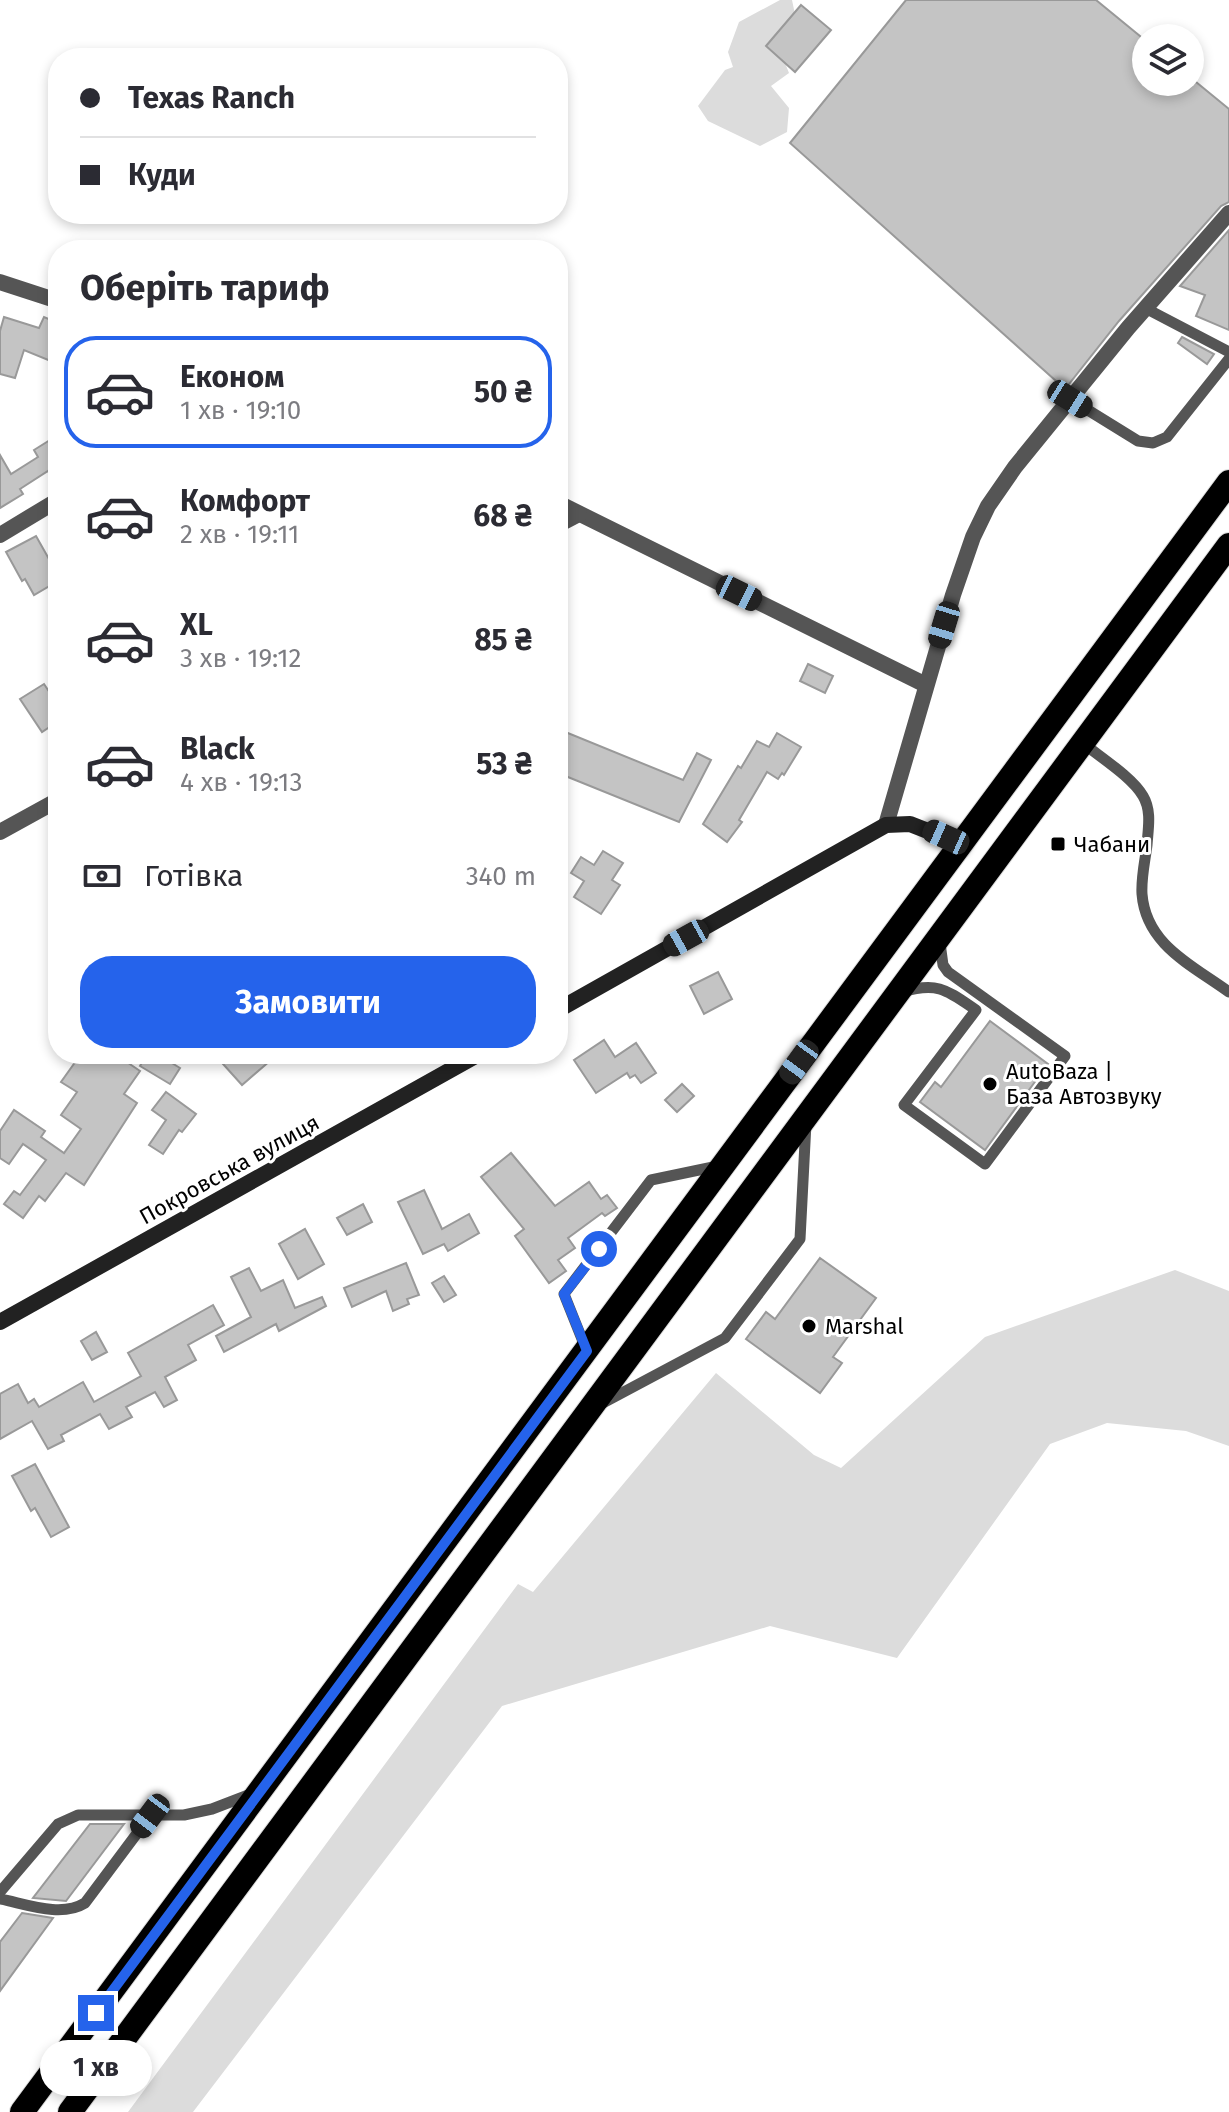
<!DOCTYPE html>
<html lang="uk">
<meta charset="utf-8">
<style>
:root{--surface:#fff;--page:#f2f2f3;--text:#2b2b33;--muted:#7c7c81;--line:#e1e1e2;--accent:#2563eb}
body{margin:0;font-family:"Fira Sans",sans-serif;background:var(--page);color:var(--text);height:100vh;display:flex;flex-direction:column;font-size:30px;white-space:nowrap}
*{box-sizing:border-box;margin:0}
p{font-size:26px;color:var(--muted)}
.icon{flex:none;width:44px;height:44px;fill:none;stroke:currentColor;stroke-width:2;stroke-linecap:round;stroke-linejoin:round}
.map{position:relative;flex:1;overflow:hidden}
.panel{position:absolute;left:48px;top:240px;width:520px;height:824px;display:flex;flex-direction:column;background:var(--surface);border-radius:32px;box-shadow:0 4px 12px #0003}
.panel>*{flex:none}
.banner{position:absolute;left:48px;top:48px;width:520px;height:176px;border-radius:32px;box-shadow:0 4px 12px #0003;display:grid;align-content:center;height:176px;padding:0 32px;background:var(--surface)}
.fabs{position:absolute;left:1132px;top:24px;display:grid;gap:16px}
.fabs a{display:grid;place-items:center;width:72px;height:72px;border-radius:50%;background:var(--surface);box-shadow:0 4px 12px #0003;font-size:40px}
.end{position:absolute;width:36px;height:36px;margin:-18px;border:10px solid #2563eb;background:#fff;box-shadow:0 0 0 4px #fff}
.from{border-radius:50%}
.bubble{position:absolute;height:56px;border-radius:28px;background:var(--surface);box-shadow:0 4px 12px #0003;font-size:26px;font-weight:700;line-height:56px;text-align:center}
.car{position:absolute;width:24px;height:48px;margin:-24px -12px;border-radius:10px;box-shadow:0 0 6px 2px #0007;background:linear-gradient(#222 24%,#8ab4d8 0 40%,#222 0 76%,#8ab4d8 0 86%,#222 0)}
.banner b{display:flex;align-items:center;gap:28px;height:76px;font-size:30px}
.banner b+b{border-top:2px solid var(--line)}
.banner i{width:20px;height:20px;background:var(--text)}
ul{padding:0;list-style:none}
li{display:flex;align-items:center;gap:24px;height:112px;margin:0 16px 12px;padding:0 16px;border:4px solid transparent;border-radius:32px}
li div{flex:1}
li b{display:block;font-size:30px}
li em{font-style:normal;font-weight:700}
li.on{border-color:var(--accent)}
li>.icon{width:72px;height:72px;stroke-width:1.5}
h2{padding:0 32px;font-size:36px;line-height:96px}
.pay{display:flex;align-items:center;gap:20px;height:88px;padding:0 32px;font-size:30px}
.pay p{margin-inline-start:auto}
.primary-button{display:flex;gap:16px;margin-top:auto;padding:16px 32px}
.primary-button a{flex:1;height:92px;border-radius:32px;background:var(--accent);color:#fff;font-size:32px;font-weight:700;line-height:92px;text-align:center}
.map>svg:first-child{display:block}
.green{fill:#dcdcdc}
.building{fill:#c4c4c4;stroke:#999;stroke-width:2}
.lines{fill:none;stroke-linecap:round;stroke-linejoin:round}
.highway-casing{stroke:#dbdbdb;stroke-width:26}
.lane{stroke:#555;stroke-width:11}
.street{stroke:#555;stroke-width:16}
.secondary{stroke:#222;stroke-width:16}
.highway{stroke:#000;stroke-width:24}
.route{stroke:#2563eb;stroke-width:10}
.poi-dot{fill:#000;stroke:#fff;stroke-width:3}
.labels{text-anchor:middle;stroke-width:6;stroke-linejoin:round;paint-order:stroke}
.poi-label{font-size:22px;fill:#000;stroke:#fff;text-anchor:start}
.street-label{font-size:22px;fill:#000;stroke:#fff}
</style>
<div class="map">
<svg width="1229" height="2112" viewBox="0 0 1229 2112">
<rect width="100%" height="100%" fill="#fff"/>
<g class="green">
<path d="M780,0h12l5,24 -16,29 8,20 -18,13 18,22 -2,24 -27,14 -52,-25 -10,-15 27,-36 8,-3 -5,-15 11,-30z"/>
<path d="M1175,1270l54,21v155l-43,-15 -79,-8 -57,21 -153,214 -127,-32 -268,80 -309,406h-65l390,-528 15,8 183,-219 98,82 27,13 144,-131z"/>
</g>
<g class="building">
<path d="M906,0h190l50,41v41h50l33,27v93l-8,4 -102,115 -54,68 -275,-246z"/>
<path d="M801,5l30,25 -36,42 -29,-26z"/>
<path d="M1229,230v100l-33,-14 9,-21 -25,-9z"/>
<path d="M4,317l35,11 5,-11 14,6v41l-34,-14 -9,28 -15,-4v-43z"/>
<path d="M1182,337l32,17 -7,10 -29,-21z"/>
<path d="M58,435v52l-10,-16 -28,18 3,5 -23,14v-53l11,19 27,-17 -4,-7z"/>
<path d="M36,536l22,39v6l-24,14 -9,-16 -3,2 -16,-29z"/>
<path d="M808,664l25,12 -8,17 -25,-12z"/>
<path d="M44,684l14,21v8l-8,5 4,6 -12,8 -22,-33z"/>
<path d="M558,729l125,51 14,-27 14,7 -32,62 -121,-49z"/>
<path d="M777,733l24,14 -17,28 -2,-2 -4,6 -11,-7 -28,48 3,2 -15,20 -24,-18 35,-58 3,2 16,-27 12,6z"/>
<path d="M603,851l20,12 -11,17 8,5 -19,29 -27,-17 10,-16 -13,-8 10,-16 13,8z"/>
<path d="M718,972l14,27 -28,15 -14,-28z"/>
<path d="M990,1021l58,43 -63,86 -65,-48 15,-20 6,5z"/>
<path d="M604,1040l11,17 21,-14 20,30 -15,10 -6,-8 -5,3 -3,-5 -31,20 -22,-33z"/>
<path d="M81,1054h34l25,17 -16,23 13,9 -53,82 -18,-12 -21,28 -6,-5 -16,22 -19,-14 10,-13 6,4 26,-35 -23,-16 -14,20 -9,-6v-27l14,-21 31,21 -4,6 23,16 17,-24 -20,-14 16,-23 -16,-10z"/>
<path d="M147,1054h10l23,14 -10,16 -30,-18z"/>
<path d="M214,1054h64l-36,31z"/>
<path d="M682,1084l12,12 -17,16 -12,-12z"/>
<path d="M166,1092l30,22 -14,18 -3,-2 -16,24 -14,-9 17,-25 -14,-10z"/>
<path d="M511,1153l44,53 34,-24 12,17 6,-4 10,13 -12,8 -3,-3 -34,25 7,10 -17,12 8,11 -17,12 -34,-47 9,-7 -43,-52z"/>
<path d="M424,1190l18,39 27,-15 10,19 -31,18 -4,-7 -21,10 -25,-52z"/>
<path d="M363,1204l9,18 -25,13 -10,-17z"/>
<path d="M305,1229l19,35 -26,15 -19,-35z"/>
<path d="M820,1258l56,40 -43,59 9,6 -22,30 -74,-54 20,-27 9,7z"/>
<path d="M406,1263l13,32 -12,4 2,5 -16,7 -7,-20 -34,16 -8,-19z"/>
<path d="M249,1268l12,23 22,-11 12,28 27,-11 4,9 -47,25 -3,-7 -52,28 -8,-16 35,-19 -20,-40z"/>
<path d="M444,1276l12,19 -12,7 -12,-19z"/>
<path d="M213,1305l11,20 -36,20 8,15 -31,17 12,23 -13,7 -9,-15 -29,15 6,10 -23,12 -9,-15 -39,21 3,6 -16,8 -16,-28 -32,18v-45l18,-10 10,19 6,-4 5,8 44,-25 11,20 47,-26 -13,-23z"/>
<path d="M96,1332l11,20 -15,8 -11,-19z"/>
<path d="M35,1464l34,63 -18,10 -16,-29 -4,3 -19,-35z"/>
<path d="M90,1824h34l-58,77 -33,-3z"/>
<path d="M22,1913l31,5 -53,73v-49z"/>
</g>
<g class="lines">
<defs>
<g id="highway">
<path d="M22,2112l1207,-1630"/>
<path d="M70,2112l1159,-1567"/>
</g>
</defs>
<use href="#highway" class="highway-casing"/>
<g class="lane">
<path d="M1145,308l84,44"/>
<path d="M1070,399l68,42 15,2 14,-6 62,-78"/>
<path d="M1083,743c17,14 49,34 60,53 9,15 5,33 4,49 -2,16 -6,33 -5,49 4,51 50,71 87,98"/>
<path d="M903,992c35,-11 45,-1 73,18l-72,95 81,59 80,-108 -117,-84 -5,-7 -3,-22"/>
<path d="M586,1349l-22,-55 87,-114 67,-14"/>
<path d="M603,1403l122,-65 75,-99 6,-116"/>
<path d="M0,1892l58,-68 20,-9h106l28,-6 39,-15"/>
<path d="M0,1899c26,5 61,19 85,4l65,-87"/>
</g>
<g class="street">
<path d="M0,282l58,19"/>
<path d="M558,503l368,182"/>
<path d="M558,525l21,-11"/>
<path d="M0,535l58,-35"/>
<path d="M886,825l67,-230 20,-58 15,-31 27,-39 113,-139 101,-115"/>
<path d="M0,832l58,-32"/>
</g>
<g class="secondary">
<path d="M558,1010l328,-185 24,-1 51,20"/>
<path d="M0,1322l479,-268"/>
</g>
<use href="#highway" class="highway"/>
</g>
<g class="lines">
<path class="route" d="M96,2013l491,-662 -23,-57 35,-45"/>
</g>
<g class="poi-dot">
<rect x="1050" y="836" width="16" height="16" rx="4"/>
<circle cx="990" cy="1084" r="8"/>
<circle cx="809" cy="1326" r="8"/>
</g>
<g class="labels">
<g class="poi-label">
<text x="1074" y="852">Чабани</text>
<text x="1006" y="1079">AutoBaza |<tspan x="1006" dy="25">База Автозвуку</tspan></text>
<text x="825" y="1334">Marshal</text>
</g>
<g class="street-label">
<text transform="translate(229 1169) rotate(-29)" y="8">Покровська вулиця</text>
</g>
</g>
</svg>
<div class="fabs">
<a><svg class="icon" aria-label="layers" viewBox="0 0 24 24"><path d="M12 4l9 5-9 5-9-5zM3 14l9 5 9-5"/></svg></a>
</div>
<i class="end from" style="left:599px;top:1249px"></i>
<i class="end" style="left:96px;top:2013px"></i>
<div class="bubble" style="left:40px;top:2040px;width:112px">1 хв</div>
<i class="car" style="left:1070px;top:399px;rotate:122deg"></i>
<i class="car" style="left:739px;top:593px;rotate:116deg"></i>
<i class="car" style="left:944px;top:625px;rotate:197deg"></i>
<i class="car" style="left:946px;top:837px;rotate:294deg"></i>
<i class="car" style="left:686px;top:938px;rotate:241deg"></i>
<i class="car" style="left:799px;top:1062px;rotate:216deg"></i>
<i class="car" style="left:150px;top:1816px;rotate:217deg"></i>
<div class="banner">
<b><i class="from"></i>Texas Ranch</b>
<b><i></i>Куди</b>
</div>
<section class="panel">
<h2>Оберіть тариф</h2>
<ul>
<li class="on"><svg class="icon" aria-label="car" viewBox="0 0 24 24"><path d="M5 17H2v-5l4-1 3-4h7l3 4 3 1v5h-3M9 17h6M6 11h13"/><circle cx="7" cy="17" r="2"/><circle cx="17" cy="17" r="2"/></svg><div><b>Економ</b><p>1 хв · 19:10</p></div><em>50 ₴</em></li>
<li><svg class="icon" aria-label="car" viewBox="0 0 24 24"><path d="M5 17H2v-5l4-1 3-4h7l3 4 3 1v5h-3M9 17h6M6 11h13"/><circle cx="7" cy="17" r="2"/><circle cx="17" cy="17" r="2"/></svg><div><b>Комфорт</b><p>2 хв · 19:11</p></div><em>68 ₴</em></li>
<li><svg class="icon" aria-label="car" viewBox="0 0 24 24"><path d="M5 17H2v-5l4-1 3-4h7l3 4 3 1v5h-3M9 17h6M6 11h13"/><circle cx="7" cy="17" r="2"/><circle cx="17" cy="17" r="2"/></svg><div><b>XL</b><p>3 хв · 19:12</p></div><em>85 ₴</em></li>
<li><svg class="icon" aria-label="car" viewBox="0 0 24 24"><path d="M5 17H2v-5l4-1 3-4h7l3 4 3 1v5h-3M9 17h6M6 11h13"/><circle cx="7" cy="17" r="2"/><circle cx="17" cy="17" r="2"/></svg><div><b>Black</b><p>4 хв · 19:13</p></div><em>53 ₴</em></li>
</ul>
<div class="pay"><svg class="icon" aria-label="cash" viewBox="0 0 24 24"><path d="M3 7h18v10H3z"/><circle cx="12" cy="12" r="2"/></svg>Готівка<p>340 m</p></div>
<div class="primary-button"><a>Замовити</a></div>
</section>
</div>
